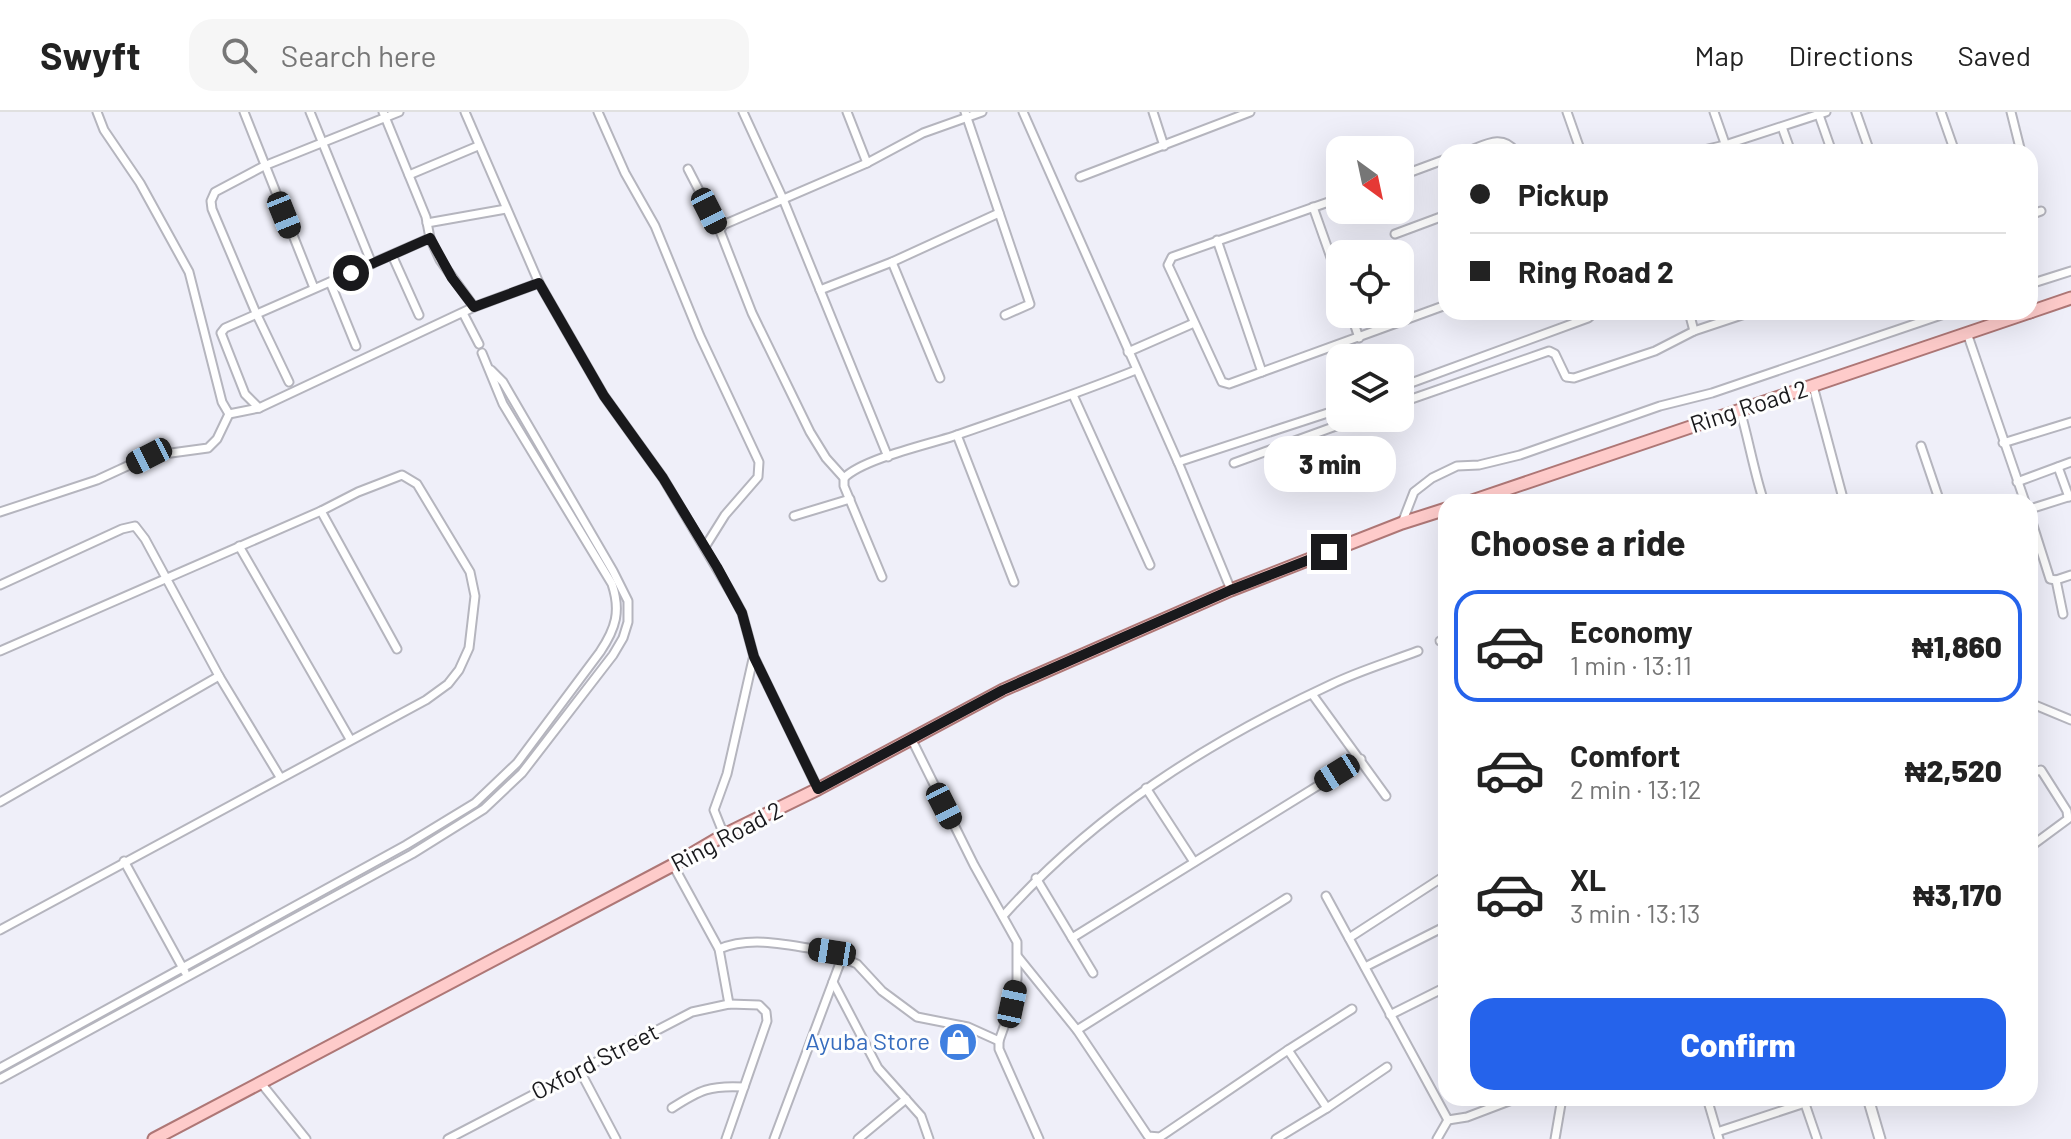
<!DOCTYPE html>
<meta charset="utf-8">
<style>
:root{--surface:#fff;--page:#f6f6f6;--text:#222;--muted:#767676;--line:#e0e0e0;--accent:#2563eb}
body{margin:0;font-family:Barlow,sans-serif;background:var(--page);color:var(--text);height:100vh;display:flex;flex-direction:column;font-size:30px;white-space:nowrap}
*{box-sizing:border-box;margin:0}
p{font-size:26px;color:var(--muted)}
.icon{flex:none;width:44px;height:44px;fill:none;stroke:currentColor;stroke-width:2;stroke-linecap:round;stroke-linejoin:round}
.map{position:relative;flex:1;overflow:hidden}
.sheet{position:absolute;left:1438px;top:382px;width:600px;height:612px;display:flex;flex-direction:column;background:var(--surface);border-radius:24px;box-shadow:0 8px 32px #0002}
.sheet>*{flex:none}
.banner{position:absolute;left:1438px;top:32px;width:600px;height:176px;border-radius:24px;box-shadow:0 8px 32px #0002;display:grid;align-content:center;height:176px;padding:0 32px;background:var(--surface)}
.needle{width:52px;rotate:147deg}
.controls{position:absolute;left:1326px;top:24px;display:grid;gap:16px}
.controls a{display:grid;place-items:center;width:88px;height:88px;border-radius:16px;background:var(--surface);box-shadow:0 8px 32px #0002;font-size:40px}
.end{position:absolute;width:36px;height:36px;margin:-18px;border:10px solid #19191c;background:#fff;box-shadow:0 0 0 4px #fff}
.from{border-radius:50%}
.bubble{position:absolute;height:56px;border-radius:24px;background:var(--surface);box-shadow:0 8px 32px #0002;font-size:26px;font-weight:800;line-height:56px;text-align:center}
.car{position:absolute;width:24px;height:48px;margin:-24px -12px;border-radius:10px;box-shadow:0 0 6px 2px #0007;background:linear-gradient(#222 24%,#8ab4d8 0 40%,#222 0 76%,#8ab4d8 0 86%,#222 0)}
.banner b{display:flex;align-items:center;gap:28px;height:76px;font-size:30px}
.banner b+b{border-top:2px solid var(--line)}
.banner i{width:20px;height:20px;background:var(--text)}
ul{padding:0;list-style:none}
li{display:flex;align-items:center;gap:24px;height:112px;margin:0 16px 12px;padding:0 16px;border:4px solid transparent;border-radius:24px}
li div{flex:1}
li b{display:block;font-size:30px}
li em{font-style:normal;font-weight:800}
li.active{border-color:var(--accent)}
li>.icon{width:72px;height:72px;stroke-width:1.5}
h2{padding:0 32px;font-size:36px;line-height:96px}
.cta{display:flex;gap:16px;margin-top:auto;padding:16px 32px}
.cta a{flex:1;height:92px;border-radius:24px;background:var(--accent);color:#fff;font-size:32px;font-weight:800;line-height:92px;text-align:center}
header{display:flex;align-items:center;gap:48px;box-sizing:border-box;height:112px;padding:0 40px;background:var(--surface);border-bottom:2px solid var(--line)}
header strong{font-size:38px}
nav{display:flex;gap:44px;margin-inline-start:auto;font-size:28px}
.search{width:560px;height:72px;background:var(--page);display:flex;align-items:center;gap:20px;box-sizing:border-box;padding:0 28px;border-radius:24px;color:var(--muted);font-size:30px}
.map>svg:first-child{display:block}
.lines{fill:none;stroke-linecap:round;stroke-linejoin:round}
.minor-casing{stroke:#b5b5be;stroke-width:11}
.tertiary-casing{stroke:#b5b5be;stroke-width:13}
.primary-casing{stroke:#ae7776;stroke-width:15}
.minor{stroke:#fff;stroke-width:7}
.tertiary{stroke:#fff;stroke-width:9}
.primary{stroke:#fecbca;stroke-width:11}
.route{stroke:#19191c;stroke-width:10}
.labels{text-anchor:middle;stroke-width:6;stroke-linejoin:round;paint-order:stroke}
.street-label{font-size:24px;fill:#19191c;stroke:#fefefe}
.shop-label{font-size:24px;fill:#366cbe;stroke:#fefefe;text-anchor:end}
</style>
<header>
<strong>Swyft</strong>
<div class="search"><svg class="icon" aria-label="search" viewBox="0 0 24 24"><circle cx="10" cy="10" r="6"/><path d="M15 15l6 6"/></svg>Search here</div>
<nav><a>Map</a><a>Directions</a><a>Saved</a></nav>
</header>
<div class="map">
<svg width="2071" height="1027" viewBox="0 0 2071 1027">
<rect width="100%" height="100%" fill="#efeff9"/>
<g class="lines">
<defs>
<g id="minor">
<path d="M97,0l7,18 36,53 49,89 33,130 7,12 30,-6 215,-101 65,-24"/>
<path d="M244,0l70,176"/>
<path d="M310,0l62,152"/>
<path d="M383,0l43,105 4,21 10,22 34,47"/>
<path d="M465,0l74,171 65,113 59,82 70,118 9,17 12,44 64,132"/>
<path d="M598,0l27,61 30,53 45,110 59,126 -1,15 -33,38 -20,32"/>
<path d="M743,0l40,87 105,258"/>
<path d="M847,0l20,51"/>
<path d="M965,0l65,192 -25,11"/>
<path d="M1023,0l155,350 53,128"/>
<path d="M1153,0l11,34"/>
<path d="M1567,0l14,40"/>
<path d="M1714,0l14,40"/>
<path d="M1856,0l14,40"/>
<path d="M1941,0l14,40"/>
<path d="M2011,0l10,40"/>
<path d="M1819,3l13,37"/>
<path d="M1782,15l9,25"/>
<path d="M1466,40c19,-7 36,-19 50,0"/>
<path d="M1695,40l30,-7 101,-33"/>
<path d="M688,57l32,62"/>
<path d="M409,63l69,-29"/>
<path d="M1400,64l46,-17"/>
<path d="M1080,65l170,-65"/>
<path d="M1340,86l-168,59 -4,8 7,15 47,102 7,2 217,-79"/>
<path d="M1313,95l27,76"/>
<path d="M2030,103l11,-4"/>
<path d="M427,111l79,-14"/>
<path d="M1395,122l51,-19"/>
<path d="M1217,128l45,132"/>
<path d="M392,143l27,60"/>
<path d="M892,150l48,116"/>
<path d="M330,170l26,64"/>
<path d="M2030,172l41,-13"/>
<path d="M820,178l72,-28 107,-49"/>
<path d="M463,201l16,31"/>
<path d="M1351,202l8,24"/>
<path d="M1694,219l57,-19"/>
<path d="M1967,221l58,169"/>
<path d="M1128,240l66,-29"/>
<path d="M289,270l-33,-69 -44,-104 -1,-8 4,-9 49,-26 135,-54"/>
<path d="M1813,274l31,116"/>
<path d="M1400,275l188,-69 7,-6"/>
<path d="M1073,283l77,170"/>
<path d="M1400,291l149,-52 6,3 11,23 8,1 81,-27 39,-20 -5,-19"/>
<path d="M259,296l-14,-14 -24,-61 4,-5 205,-90"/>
<path d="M1740,298c9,31 14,62 24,92"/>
<path d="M957,323l57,147"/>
<path d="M2003,331l68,-21"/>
<path d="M1921,334l19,56"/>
<path d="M1178,350l162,-53"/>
<path d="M1234,351l124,-45"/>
<path d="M2058,355l11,30"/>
<path d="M844,366c19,-19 82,-33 110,-42 61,-21 122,-42 182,-66"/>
<path d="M2017,370l54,-20"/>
<path d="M2030,397l41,-13"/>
<path d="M321,399l76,138"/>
<path d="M0,400l97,-32 52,-24 59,-8 9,-9 12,-25"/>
<path d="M794,404l56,-17"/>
<path d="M2030,404l20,63 6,1 15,-5"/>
<path d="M1402,411l12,-31 18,-14 25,-12 22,-1 41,-10 140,-49 52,-13 238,-81"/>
<path d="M239,434l111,193"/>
<path d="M882,465l-38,-91v-8l-18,-20 -16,-26 -58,-119 -32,-82 3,-6 144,-62 56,-30 59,-21"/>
<path d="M2056,468l7,34"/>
<path d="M0,473l122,-56 13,-3 10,13 74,137 61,101"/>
<path d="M1440,529l6,-3"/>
<path d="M0,539l321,-140 37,-19 44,-17 15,9 53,88 5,24 -6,52 -10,22 -11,14 -22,16 -426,230"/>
<path d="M1312,582l74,102"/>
<path d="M2030,591l41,17"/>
<path d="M911,626l63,127 43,77v37l-5,25 -13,37v8l40,90"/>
<path d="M2030,661l11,-3 26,41 1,8 -38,28"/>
<path d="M1146,676l48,74"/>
<path d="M0,690l219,-126"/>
<path d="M724,723l-10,-25 13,-36 26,-115"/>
<path d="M124,749l61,111"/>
<path d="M673,753l46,84 10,55"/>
<path d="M1036,766l57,95"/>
<path d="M1326,784l122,224 19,-3 50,-19"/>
<path d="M1003,804c92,-103 204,-174 329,-232 27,-13 57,-22 86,-33"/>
<path d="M1072,826l289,-179"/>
<path d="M1349,826l97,-63"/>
<path d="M719,837c34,-15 78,-2 113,3l7,4 1,7 -66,176"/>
<path d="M839,844l18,8 25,27 35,26 51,10 31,14"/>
<path d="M1018,845l59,73 71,106 12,1 128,-87 39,58 -51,31"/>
<path d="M1365,855l81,-41"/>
<path d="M833,870l45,86 43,48 8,23"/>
<path d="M1390,903l56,-28"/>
<path d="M1077,918l210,-132"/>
<path d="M1288,938l64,-41"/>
<path d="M0,956l406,-223 69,-42 42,-40 83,-111c16,-24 21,-41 12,-68l-109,-180 -21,-51"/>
<path d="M579,957l37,70"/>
<path d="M0,967l412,-225 72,-45 38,-36 91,-118 10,-17 5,-16v-21l-15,-30 -110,-189 -12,-12"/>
<path d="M261,971l45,56"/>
<path d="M1707,986l12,41"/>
<path d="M1803,986l14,41"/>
<path d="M672,996c28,-18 38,-23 72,-21"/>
<path d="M1327,996l60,-41"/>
<path d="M1717,1020l88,-29"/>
<path d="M448,1027l244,-127 37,-8 30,1 7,7 1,9 -41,118"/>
<path d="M858,1027l48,-40"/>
<path d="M1437,1027l11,-19"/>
<path d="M1555,1027l7,-41"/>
</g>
<path id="tertiary" d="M1868,986l12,41"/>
<g id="primary">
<path d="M2030,200l41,-14"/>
<path d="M1469,390l561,-190"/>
<path d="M154,1027l519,-274 51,-30 94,-46 185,-99 228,-100 171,-67 44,-14"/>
</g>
</defs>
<use href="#minor" class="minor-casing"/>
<use href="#tertiary" class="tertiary-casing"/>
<use href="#primary" class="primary-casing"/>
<use href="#minor" class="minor"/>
<use href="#tertiary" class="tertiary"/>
<use href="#primary" class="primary"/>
</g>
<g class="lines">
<path class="route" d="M351,161l79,-35 22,40 22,29 65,-24 65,113 59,82 54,89 25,46 12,44 64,132 185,-99 228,-100 98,-38"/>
</g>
<defs>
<symbol id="shop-disc" viewBox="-11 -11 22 22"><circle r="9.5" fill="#3f7fe0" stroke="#fefefe"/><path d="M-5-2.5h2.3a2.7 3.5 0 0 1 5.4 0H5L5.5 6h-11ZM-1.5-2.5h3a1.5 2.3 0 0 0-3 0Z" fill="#fff"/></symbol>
</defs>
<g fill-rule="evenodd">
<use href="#shop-disc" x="936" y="908" width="44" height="44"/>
</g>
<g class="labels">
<g class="street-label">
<text transform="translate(1749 295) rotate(-18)" y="8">Ring Road 2</text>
<text transform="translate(727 725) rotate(-28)" y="8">Ring Road 2</text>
<text transform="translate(595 950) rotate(-27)" y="8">Oxford Street</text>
</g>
<g class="shop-label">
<text x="930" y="938">Ayuba Store</text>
</g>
</g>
</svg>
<div class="controls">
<a><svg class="needle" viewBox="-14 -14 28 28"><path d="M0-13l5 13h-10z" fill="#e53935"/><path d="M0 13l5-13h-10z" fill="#767676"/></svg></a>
<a><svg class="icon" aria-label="locate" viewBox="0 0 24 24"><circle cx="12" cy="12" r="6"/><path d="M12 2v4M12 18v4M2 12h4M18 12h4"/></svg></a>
<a><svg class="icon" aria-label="layers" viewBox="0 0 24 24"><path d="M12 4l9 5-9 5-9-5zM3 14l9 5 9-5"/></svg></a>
</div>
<i class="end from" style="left:351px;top:161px"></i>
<i class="end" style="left:1329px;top:440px"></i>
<div class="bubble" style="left:1264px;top:324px;width:132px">3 min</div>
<i class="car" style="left:709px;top:99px;rotate:153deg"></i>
<i class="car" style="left:284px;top:103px;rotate:158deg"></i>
<i class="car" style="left:149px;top:344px;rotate:243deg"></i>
<i class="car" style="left:1337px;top:661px;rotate:238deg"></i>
<i class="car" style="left:944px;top:694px;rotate:153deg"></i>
<i class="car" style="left:832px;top:840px;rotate:279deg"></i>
<i class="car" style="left:1012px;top:892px;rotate:12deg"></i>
<div class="banner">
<b><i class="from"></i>Pickup</b>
<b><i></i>Ring Road 2</b>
</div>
<section class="sheet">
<h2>Choose a ride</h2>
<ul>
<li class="active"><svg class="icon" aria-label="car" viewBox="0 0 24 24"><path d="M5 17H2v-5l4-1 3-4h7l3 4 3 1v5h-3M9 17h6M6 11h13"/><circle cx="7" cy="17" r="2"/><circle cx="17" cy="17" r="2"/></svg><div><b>Economy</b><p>1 min · 13:11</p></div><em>₦1,860</em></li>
<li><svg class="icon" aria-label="car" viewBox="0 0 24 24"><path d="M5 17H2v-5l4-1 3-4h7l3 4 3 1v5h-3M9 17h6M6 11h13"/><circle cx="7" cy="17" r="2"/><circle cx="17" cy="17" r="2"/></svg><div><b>Comfort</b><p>2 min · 13:12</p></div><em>₦2,520</em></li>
<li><svg class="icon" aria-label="car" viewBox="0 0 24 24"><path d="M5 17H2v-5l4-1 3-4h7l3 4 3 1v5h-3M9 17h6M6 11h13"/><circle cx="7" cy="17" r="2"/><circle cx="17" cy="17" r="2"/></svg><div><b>XL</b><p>3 min · 13:13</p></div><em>₦3,170</em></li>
</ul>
<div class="cta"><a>Confirm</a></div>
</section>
</div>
